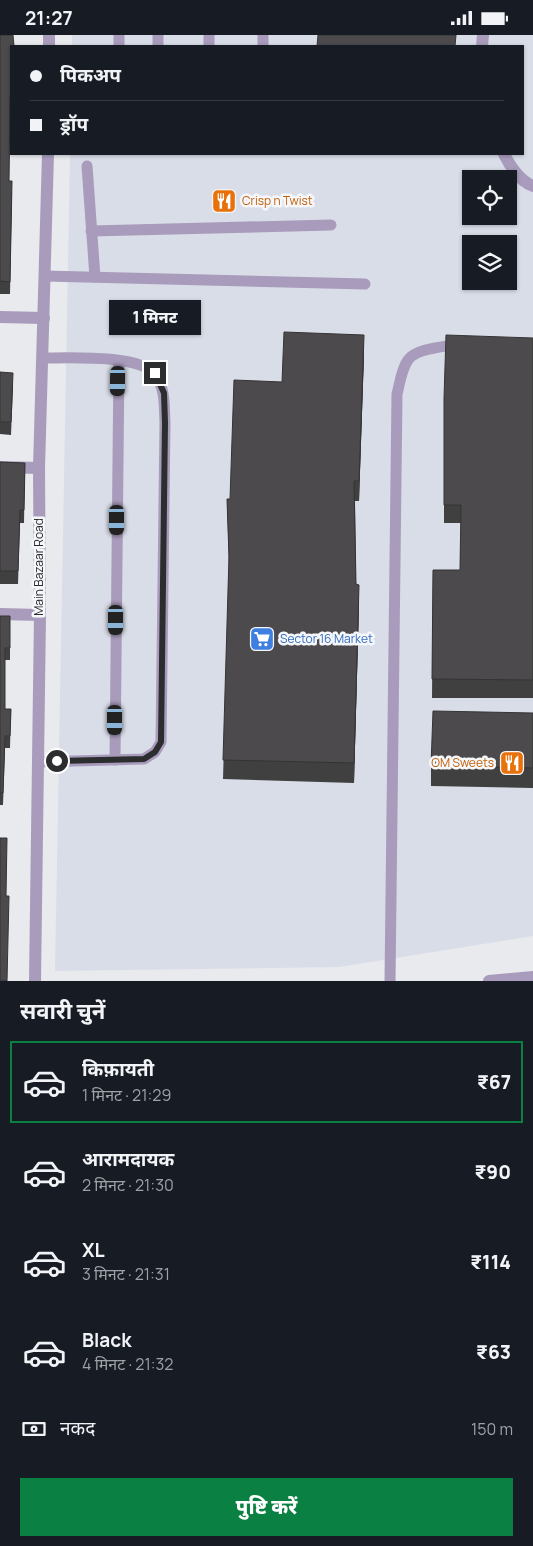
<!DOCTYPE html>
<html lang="hi">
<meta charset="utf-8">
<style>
:root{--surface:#171b24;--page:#20242c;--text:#f1f3f6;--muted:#9ea1a6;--line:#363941;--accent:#0b8043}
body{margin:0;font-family:Manrope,"Noto Sans Devanagari",sans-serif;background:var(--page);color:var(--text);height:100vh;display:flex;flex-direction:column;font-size:19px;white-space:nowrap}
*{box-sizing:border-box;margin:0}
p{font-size:16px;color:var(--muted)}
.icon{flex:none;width:28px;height:28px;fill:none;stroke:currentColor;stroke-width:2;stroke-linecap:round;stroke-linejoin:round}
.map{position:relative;height:946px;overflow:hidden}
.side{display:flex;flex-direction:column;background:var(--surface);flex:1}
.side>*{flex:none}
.hud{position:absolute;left:10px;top:10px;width:514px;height:110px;border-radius:0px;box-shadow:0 1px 4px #0004;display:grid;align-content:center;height:110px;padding:0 20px;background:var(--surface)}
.buttons{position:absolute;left:462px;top:135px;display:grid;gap:10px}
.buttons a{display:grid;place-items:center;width:55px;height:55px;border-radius:0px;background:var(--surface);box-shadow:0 1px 4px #0004;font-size:25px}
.end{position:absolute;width:22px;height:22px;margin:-11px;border:6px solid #2c2d2e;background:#fff;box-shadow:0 0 0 2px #fff}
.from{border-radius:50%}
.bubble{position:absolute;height:35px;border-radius:0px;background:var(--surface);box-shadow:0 1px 4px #0004;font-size:16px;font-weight:800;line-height:35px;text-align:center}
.car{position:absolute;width:15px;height:30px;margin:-15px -8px;border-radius:6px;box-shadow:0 0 4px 1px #0007;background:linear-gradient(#222 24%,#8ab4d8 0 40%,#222 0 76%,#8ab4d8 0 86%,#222 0)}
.hud b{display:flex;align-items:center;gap:18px;height:48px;font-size:19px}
.hud b+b{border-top:1px solid var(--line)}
.hud i{width:12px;height:12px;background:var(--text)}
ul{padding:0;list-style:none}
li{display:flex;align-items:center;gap:15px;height:82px;margin:0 10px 8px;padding:0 10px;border:2px solid transparent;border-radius:0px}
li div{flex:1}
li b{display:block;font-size:19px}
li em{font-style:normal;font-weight:800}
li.on{border-color:var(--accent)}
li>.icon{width:45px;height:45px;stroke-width:1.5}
h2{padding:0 20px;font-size:22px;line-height:60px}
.pay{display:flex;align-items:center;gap:12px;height:55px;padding:0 20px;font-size:19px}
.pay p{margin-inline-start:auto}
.primary-button{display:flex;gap:10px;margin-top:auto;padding:10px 20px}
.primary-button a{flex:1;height:58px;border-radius:0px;background:var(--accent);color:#fff;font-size:20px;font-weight:800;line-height:58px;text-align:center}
.status{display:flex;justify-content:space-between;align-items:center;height:35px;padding:0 25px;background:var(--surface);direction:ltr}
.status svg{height:14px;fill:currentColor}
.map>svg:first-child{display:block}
.built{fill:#d9dde8;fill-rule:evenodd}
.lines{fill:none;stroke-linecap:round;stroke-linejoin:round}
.service{stroke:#a99bbb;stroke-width:11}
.minor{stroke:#a99bbb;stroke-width:12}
.wall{fill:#414041}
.shaded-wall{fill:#353435}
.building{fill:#4c4a4c;stroke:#353435}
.route{stroke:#2c2d2e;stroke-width:6}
.labels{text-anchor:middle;stroke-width:5;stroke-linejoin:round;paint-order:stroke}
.food-label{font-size:12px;fill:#c56008;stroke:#f5f7fb;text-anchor:start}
.street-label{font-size:12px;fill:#2c2d2e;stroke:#f5f7fb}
.shop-label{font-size:12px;fill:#366cbe;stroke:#f5f7fb;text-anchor:start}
</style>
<div class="status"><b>21:27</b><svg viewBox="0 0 49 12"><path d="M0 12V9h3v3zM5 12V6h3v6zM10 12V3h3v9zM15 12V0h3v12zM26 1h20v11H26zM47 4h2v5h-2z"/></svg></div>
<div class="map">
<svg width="533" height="946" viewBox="0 0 533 946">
<rect width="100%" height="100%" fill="#e8eaee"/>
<path class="built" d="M72,0h461v901l-194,31 -284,4 15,-817h452v-108h-450zM471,144h38v37h-38zM471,209h38v37h-38z"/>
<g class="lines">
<g class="service">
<path d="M119,11v-11"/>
<path d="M158,11v-11"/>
<path d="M209,11v-11"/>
<path d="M263,11v-11"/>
<path d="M87,131l8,111"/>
<path d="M91,196l240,-6"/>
<path d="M45,241l320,8"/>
<path d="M115,725l4,-399"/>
<path d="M38,727l106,-3 11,-7 6,-10 4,-319c-1,-16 1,-34 -10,-48 -14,-21 -88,-17 -112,-17"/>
<path d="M390,946l7,-587c3,-11 4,-24 11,-34 8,-12 37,-13 51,-16"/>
</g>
<g class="minor">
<path d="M49,11v-11"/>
<path d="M482,11l1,-11"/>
<path d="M504,119c6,12 16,27 29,32"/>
<path d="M0,282l44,1"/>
<path d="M0,432l39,1"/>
<path d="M0,579l40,1"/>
<path d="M35,946l5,-366 -1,-147 9,-314"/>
<path d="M489,946l44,-4"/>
</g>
</g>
<g class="wall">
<path d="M0,0l11,11v63h-1l-1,72 3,12 -2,101h-10z"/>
<path d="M533,303v360h-101l1,-128h27l1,-47h-17v-125z"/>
<path d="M364,319l-5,147h-4l1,83 3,20 -5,179 -131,-4 6,-212 -2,-68h3l52,-117z"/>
<path d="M0,337l13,14 -2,49 -11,-1z"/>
<path d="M0,427l25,1 -1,60h-4l-2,61h-18z"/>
<path d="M0,581h10v44h-5v49h6l-1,39h-5l-2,57h-3z"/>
<path d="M533,678v75l-102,-2v-20z"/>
</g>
<g class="shaded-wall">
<path d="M364,300v19l-5,147v-20z"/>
<path d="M359,550v19l-5,179v-20z"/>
</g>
<g class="building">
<path d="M0,0h13l1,11h-3v50h-1l-1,85h3l-2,101 -10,-1z"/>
<path d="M318,0h138l-1,11h-138z"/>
<path d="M284,297l80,3 -5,146h-5l2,103 3,1 -5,178 -131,-3 6,-204 -2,-57h3l4,-119 48,2z"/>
<path d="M446,300l87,3v342l-101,-1 1,-109h27l1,-65h-17v-107z"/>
<path d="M0,337l13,1 -2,49h-11z"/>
<path d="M0,427l25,1 -1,47h-4l-2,61h-18z"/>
<path d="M0,581h10v32h-5v61h6l-1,27h-5l-2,57h-3v1z"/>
<path d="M433,676l100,2v55l-102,-2z"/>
<path d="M0,803h7l-1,58h3l-2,85h-7z"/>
</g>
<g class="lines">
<path class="route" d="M57,726l87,-2 11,-7 6,-10 4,-319 -1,-30 -9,-20"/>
</g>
<defs>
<symbol id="restaurant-square" viewBox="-11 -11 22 22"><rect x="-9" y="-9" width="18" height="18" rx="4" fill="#e8710a" stroke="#f5f7fb"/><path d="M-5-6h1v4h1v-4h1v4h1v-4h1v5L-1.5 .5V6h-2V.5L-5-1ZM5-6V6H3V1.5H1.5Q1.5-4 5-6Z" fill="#fff"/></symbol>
<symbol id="supermarket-square" viewBox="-11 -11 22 22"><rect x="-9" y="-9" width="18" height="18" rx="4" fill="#3f7fe0" stroke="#f5f7fb"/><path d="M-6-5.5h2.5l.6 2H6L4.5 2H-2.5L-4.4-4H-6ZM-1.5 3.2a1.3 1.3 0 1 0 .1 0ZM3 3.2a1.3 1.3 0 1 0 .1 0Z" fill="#fff"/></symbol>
</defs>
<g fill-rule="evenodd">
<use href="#restaurant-square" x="210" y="152" width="28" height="28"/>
<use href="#supermarket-square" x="248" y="590" width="28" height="28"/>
<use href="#restaurant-square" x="498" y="714" width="28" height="28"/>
</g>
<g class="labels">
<g class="food-label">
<text x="242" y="170">Crisp n Twist</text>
<text x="494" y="732" text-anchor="end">OM Sweets</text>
</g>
<g class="street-label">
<text transform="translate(39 532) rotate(-90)" y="4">Main Bazaar Road</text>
</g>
<g class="shop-label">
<text x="280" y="608">Sector 16 Market</text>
</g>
</g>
</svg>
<div class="buttons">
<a><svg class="icon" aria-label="locate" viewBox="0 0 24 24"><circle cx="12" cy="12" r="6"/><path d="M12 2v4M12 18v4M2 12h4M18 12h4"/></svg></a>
<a><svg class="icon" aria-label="layers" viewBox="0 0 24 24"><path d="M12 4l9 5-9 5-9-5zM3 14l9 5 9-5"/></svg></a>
</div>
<i class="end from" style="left:57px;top:726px"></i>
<i class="end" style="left:155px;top:338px"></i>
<div class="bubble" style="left:109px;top:265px;width:92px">1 मिनट</div>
<i class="car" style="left:118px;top:346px;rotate:181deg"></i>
<i class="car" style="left:117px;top:485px;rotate:180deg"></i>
<i class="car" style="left:116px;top:585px;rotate:180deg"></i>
<i class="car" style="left:115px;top:685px;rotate:180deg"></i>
<div class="hud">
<b><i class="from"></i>पिकअप</b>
<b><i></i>ड्रॉप</b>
</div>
</div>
<section class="side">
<h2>सवारी चुनें</h2>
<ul>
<li class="on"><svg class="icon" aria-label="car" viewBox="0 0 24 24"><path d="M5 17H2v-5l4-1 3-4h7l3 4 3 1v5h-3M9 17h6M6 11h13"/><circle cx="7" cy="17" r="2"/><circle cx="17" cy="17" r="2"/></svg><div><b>किफ़ायती</b><p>1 मिनट · 21:29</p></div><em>₹67</em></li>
<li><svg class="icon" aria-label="car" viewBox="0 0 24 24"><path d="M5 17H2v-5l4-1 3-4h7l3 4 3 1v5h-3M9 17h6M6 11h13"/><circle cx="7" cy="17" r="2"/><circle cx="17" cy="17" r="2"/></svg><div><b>आरामदायक</b><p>2 मिनट · 21:30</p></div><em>₹90</em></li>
<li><svg class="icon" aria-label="car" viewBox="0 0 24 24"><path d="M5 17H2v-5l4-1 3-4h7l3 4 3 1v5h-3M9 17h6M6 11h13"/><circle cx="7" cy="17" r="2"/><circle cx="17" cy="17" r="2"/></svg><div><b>XL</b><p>3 मिनट · 21:31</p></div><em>₹114</em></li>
<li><svg class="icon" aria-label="car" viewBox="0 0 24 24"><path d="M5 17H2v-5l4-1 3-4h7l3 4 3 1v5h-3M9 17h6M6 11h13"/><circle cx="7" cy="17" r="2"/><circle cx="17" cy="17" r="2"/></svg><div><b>Black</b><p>4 मिनट · 21:32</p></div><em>₹63</em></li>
</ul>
<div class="pay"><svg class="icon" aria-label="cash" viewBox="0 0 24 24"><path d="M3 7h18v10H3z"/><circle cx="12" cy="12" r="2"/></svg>नकद<p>150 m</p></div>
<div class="primary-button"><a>पुष्टि करें</a></div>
</section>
